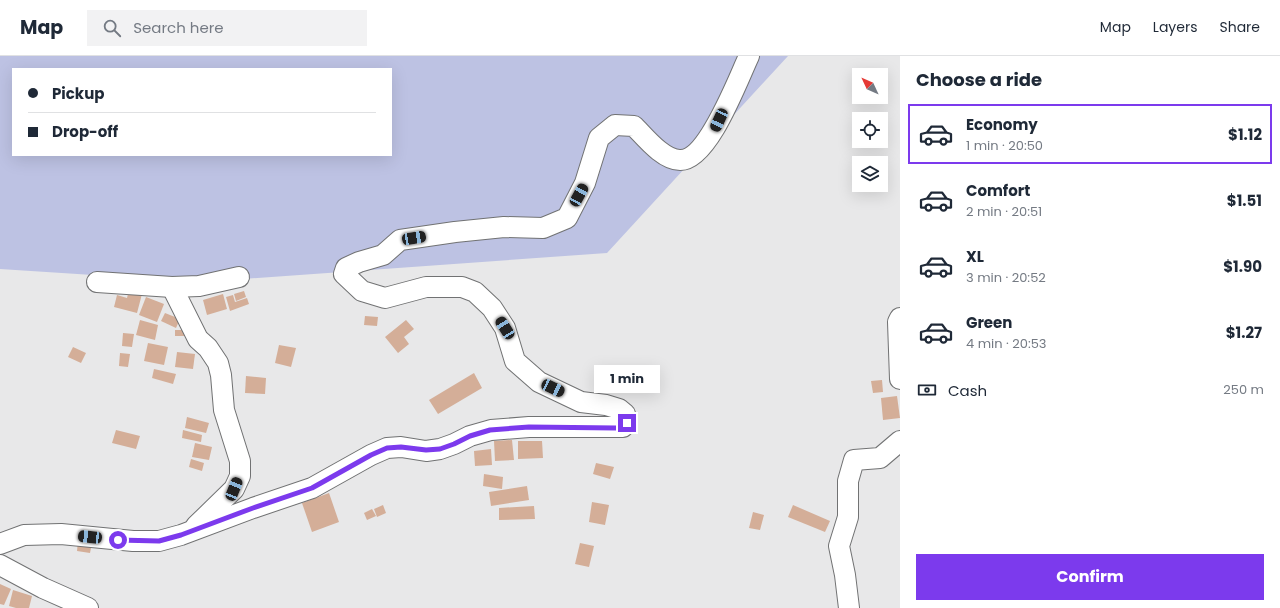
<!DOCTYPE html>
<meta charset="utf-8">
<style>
:root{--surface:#fff;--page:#f2f2f3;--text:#1f2937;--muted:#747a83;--line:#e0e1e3;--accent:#7c3aed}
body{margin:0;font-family:Poppins,sans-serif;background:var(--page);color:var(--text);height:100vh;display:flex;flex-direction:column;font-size:15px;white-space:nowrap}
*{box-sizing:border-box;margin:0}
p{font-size:13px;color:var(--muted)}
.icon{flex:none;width:22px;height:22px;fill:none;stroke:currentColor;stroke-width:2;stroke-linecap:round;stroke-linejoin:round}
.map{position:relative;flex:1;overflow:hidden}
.drawer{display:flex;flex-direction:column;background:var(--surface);width:380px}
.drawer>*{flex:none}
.top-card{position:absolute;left:12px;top:12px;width:380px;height:88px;border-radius:0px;box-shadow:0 4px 16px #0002;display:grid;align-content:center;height:88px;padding:0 16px;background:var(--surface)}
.needle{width:26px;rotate:314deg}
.fabs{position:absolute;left:852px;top:12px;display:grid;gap:8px}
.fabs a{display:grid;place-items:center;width:36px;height:36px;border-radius:0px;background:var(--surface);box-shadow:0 4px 16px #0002;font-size:20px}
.end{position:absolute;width:18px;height:18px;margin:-9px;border:5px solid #7c3aed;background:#fff;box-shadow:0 0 0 2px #fff}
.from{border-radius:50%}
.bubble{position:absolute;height:28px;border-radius:0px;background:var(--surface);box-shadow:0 4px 16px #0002;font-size:13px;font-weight:700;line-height:28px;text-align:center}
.car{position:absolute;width:12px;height:24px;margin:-12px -6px;border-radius:5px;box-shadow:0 0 3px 1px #0007;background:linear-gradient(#222 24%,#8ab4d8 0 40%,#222 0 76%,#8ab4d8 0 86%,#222 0)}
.top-card b{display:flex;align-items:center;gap:14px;height:38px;font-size:15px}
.top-card b+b{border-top:1px solid var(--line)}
.top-card i{width:10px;height:10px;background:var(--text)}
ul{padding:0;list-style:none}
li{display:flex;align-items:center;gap:12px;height:60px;margin:0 8px 6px;padding:0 8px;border:2px solid transparent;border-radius:0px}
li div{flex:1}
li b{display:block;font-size:15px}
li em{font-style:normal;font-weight:700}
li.active{border-color:var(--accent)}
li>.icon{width:36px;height:36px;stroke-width:1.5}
h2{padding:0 16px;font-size:18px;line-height:48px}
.pay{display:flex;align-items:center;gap:10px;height:44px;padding:0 16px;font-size:15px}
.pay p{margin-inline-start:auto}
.primary-button{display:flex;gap:8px;margin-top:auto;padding:8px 16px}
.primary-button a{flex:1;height:46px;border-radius:0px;background:var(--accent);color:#fff;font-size:16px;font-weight:700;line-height:46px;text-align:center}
header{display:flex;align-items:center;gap:24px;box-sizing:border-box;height:56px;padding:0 20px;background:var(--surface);border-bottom:1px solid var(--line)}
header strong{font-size:19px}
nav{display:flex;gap:22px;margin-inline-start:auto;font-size:14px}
.search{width:280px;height:36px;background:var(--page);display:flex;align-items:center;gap:10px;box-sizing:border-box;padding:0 14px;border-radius:0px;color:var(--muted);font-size:15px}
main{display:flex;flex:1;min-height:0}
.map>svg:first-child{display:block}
.green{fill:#bdc2e3;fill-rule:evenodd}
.building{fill:#d4ae98}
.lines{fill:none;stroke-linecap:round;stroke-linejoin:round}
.minor-casing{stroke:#717273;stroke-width:22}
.minor{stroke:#fff;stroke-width:20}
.route{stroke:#7c3aed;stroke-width:5}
</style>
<header>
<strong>Map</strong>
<div class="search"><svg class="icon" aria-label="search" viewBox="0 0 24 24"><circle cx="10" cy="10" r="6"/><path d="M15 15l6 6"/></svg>Search here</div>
<nav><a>Map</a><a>Layers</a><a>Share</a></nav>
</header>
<main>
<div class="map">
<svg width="900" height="552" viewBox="0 0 900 552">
<rect width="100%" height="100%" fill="#e8e8e9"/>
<path class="green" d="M0,0h788l-181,197 -406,29 -201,-13zM13,13h378v86h-378z"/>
<g class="building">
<path d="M129,234l13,4 -5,19 -23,-6 3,-12 10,3z"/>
<path d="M244,235l2,6 -10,4 -2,-7z"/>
<path d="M223,238l4,15 -20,6 -4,-15z"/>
<path d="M233,239l2,7 12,-4 2,6 -19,7 -4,-14z"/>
<path d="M146,241l18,7 -7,18 -18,-7z"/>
<path d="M165,257l15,6 -4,9 -15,-7z"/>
<path d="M365,260l13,1 -1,9 -13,-1z"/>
<path d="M140,264l18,5 -3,15 -19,-5z"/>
<path d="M406,264l8,9 -10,8 5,7 -11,9 -13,-16z"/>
<rect x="175" y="274" width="14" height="6"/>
<path d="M123,277l11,1 -2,13 -10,-1z"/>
<path d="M148,287l20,4 -4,18 -20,-4z"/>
<path d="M279,289l17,3 -5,19 -16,-4z"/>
<path d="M73,291l13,6 -5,10 -13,-6z"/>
<path d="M177,296l18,2 -2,15 -18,-2z"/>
<path d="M120,297l10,1 -2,13 -9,-1z"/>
<path d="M154,313l22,5 -3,10 -21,-6z"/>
<path d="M474,317l8,15 -44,26 -9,-14z"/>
<path d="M246,320l20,2 -1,16 -20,-1z"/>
<path d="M882,324l1,12 -10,1 -2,-12z"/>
<path d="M897,340l3,22 -17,2 -2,-22z"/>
<path d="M187,361l22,6 -3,10 -21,-5z"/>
<path d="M116,374l24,6 -4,13 -24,-6z"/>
<path d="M183,374l19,5 -1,7 -19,-4z"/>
<path d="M512,384l2,20 -19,1 -1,-20z"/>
<path d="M518,385h24l1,17 -25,1z"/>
<path d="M195,387l17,4 -3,13 -17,-3z"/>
<path d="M491,393l1,16 -17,1 -1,-15z"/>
<path d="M191,403l13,4 -2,8 -13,-4z"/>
<path d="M596,407l18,4 -4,12 -17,-5z"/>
<path d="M484,418l19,3 -1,12 -19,-3z"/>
<path d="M527,430l2,14 -38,6 -2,-14z"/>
<path d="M329,437l10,29 -27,10 -10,-29z"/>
<path d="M592,446l17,3 -4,20 -16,-3z"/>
<path d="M383,449l3,8 -9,4 -3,-8z"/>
<path d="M793,449l37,16 -5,11 -37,-15z"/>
<path d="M534,450l1,13 -36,1v-12z"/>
<path d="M372,453l4,7 -9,4 -3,-7z"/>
<path d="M753,456l11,3 -4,15 -11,-2z"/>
<path d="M78,485l14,2 -2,10 -13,-2z"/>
<path d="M580,487l14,3 -5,21 -14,-3z"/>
<path d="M0,528l11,5 -7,16 -4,-1z"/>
<path d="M13,534l19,6 -3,12h-13l-7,-2z"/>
</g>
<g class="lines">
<defs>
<g id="minor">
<path d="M97,226l75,5 27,-1 40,-9"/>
<path d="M172,231l26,52 10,9 10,15 3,12 3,35 16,51v15l-6,13 -38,37"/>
<path d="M900,262l-2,4 2,57"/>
<path d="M0,488l24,-9 37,-1 72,7h26l22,-6 72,-27 59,-20 59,-33 16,-7 14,-1 25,4 14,-2 14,-5 16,-8 21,-6 38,-3h94l4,-4 -2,-9 -6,-5 -13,-4 -25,-3 -42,-20 -24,-21 -10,-33 -13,-20 -17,-16 -13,-5h-36l-41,11 -23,-7 -18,-17 2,-6 13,-6 24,-7 17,-15 55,-8 49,-5 39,1 24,-10 18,-35 14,-45 16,-13 19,1c11,11 29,34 46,34 28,1 58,-81 69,-104"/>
<path d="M0,509l43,23 45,20"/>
<path d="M849,552l-4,-33 -6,-29 9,-29v-36l6,-21 26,-2 20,-17"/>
</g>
</defs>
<use href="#minor" class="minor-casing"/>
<use href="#minor" class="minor"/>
</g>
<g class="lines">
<path class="route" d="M118,484l41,1 22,-6 72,-27 59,-20 59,-33 16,-7 14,-1 25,3 14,-1 14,-5 16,-8 20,-6 39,-3 87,1 7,-1 4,-4"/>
</g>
</svg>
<div class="fabs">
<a><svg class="needle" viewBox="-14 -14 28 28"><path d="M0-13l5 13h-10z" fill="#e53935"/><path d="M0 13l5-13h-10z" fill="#747a83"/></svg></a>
<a><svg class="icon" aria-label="locate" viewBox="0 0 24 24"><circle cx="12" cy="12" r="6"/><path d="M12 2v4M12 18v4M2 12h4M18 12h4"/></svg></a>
<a><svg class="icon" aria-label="layers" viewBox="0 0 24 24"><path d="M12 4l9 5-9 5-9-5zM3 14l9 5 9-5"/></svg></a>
</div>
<i class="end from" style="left:118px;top:484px"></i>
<i class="end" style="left:627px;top:367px"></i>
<div class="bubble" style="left:594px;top:309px;width:66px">1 min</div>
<i class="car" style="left:719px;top:64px;rotate:205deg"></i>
<i class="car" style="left:579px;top:139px;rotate:29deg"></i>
<i class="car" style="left:414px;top:182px;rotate:81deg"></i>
<i class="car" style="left:505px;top:272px;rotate:328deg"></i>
<i class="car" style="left:553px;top:332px;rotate:115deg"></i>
<i class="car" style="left:234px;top:433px;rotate:22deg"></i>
<i class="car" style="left:90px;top:481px;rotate:276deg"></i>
<div class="top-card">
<b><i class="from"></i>Pickup</b>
<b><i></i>Drop-off</b>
</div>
</div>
<section class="drawer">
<h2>Choose a ride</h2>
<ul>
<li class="active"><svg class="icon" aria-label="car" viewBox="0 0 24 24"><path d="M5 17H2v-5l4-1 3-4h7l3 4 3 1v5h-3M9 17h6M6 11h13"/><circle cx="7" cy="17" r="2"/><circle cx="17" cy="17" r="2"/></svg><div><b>Economy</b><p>1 min · 20:50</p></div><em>$1.12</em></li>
<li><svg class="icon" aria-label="car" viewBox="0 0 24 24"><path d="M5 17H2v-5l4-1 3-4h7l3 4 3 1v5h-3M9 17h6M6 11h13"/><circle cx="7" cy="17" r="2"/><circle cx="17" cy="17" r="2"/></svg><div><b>Comfort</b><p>2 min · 20:51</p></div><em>$1.51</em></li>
<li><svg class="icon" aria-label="car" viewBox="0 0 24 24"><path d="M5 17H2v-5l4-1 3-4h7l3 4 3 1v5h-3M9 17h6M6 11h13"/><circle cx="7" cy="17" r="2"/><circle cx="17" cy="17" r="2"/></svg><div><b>XL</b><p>3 min · 20:52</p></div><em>$1.90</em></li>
<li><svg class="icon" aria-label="car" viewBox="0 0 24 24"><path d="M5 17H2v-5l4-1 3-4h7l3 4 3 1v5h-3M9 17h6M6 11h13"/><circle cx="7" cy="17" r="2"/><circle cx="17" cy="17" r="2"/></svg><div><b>Green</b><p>4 min · 20:53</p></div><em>$1.27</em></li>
</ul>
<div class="pay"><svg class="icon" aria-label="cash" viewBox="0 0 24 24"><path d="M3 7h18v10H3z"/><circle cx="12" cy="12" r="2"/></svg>Cash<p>250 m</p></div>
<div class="primary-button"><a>Confirm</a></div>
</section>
</main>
